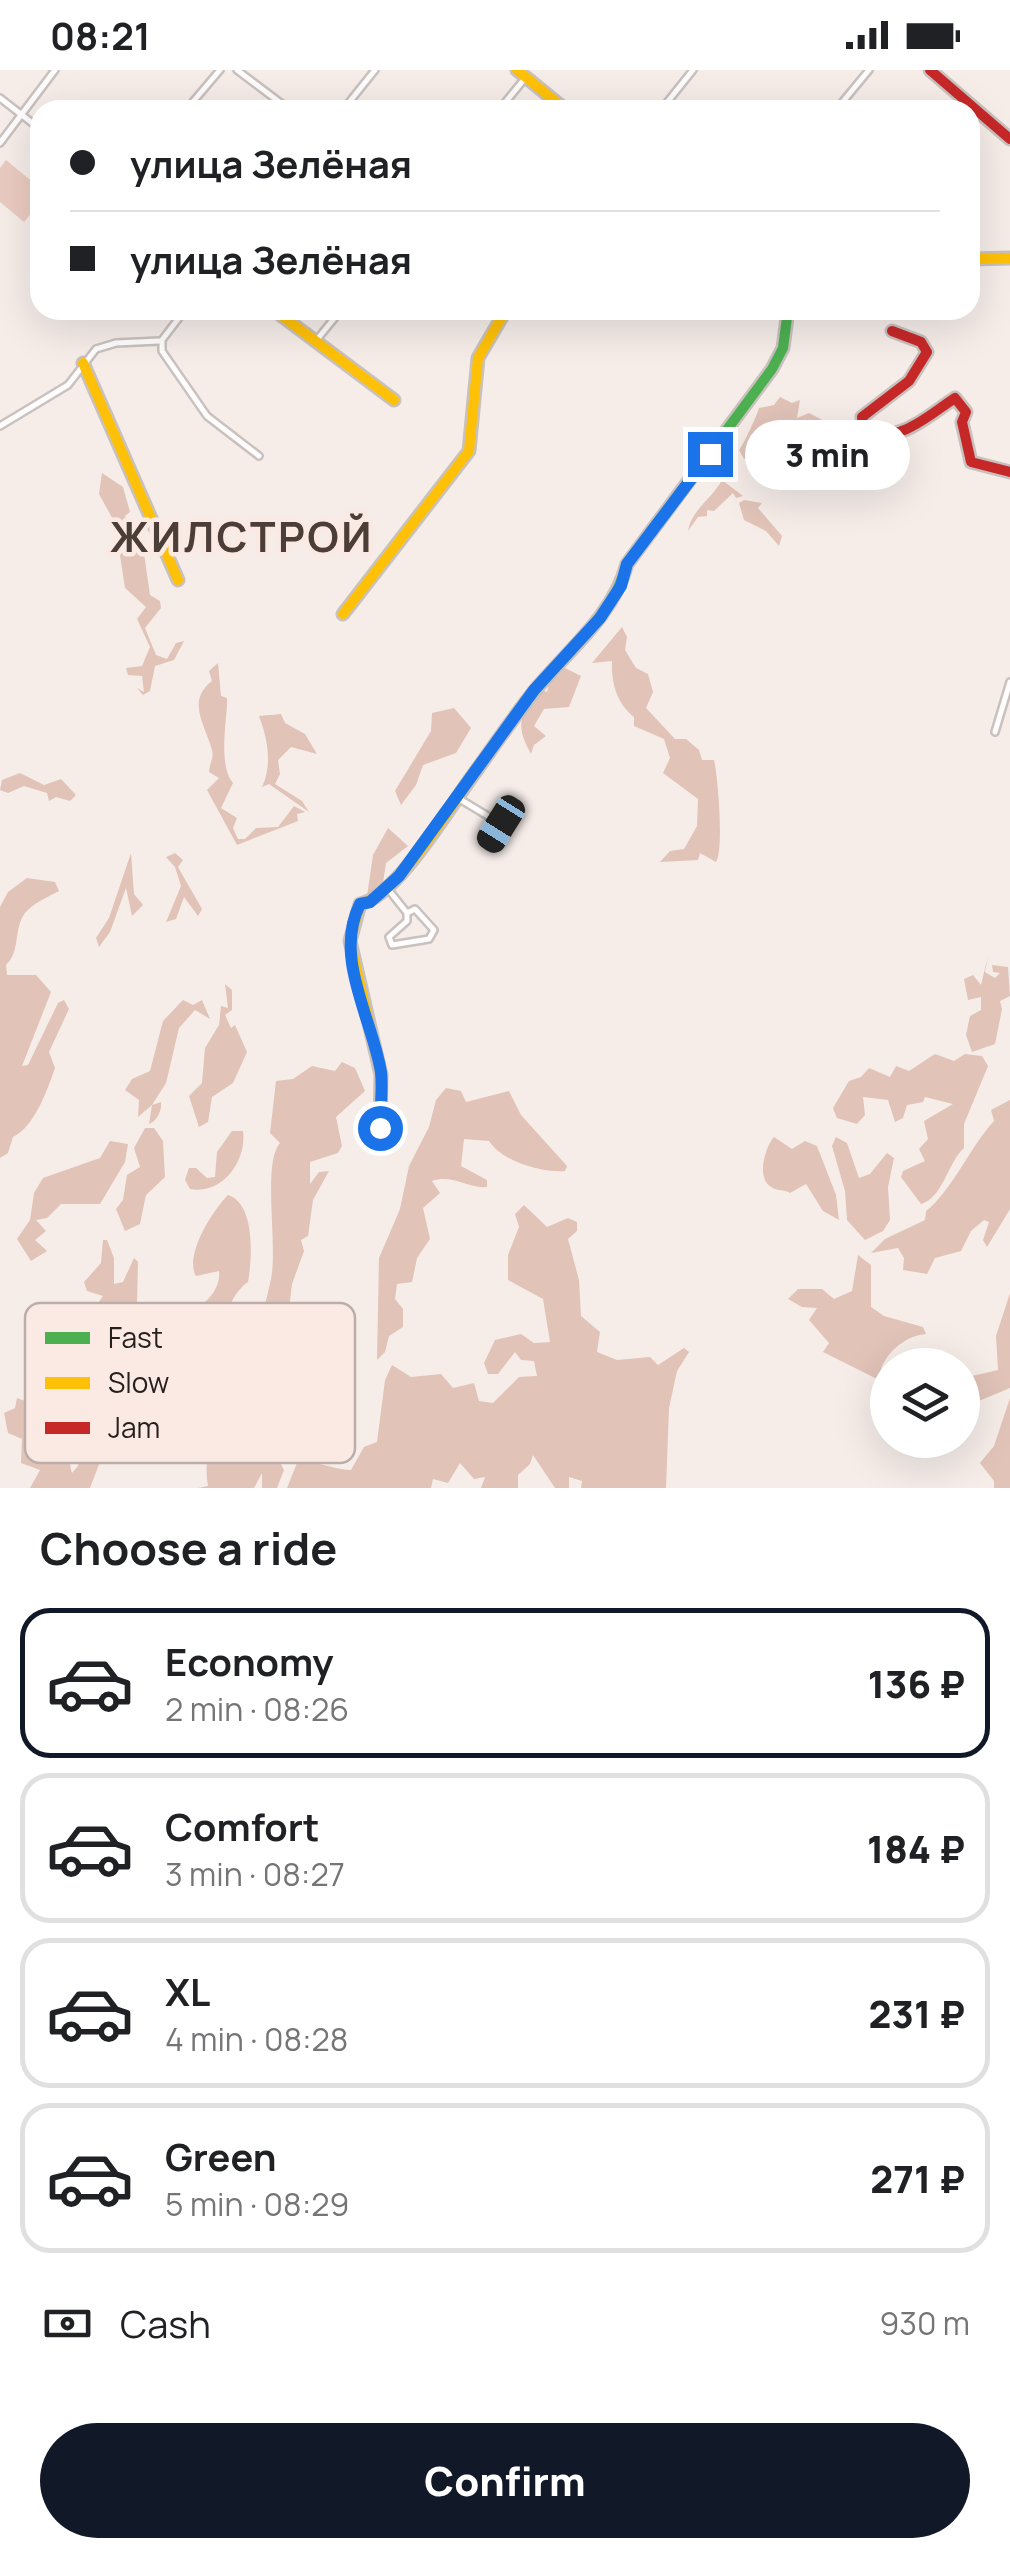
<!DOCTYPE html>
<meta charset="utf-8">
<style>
:root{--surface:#fff;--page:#f2f2f2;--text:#202124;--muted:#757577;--line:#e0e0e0;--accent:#111827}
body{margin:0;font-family:Manrope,sans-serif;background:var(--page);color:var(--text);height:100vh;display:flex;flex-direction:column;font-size:38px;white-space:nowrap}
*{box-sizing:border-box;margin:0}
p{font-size:32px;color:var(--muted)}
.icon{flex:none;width:55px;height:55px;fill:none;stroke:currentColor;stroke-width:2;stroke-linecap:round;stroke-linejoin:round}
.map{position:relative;height:1418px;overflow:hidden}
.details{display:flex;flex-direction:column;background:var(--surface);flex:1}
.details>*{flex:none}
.banner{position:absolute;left:30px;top:30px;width:950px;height:220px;border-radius:30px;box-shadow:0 10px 40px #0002;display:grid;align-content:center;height:220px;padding:0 40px;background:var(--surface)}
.tools{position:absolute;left:870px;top:1278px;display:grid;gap:20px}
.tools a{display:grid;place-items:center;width:110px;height:110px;border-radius:50%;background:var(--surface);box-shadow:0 10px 40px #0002;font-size:50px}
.end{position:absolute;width:45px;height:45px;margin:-22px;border:12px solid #1a73e8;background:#fff;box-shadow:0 0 0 5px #fff}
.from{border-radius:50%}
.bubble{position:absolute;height:70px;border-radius:35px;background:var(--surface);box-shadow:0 10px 40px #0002;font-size:32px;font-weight:800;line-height:70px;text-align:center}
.car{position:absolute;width:30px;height:60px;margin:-30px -15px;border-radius:12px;box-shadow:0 0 8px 2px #0007;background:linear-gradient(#222 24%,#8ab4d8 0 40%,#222 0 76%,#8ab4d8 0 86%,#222 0)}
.banner b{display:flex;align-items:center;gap:35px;height:95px;font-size:38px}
.banner b+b{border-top:2px solid var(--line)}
.banner i{width:25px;height:25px;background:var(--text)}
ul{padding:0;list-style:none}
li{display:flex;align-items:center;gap:30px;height:150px;margin:0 20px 15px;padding:0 20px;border:5px solid var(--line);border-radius:30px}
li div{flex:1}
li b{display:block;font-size:38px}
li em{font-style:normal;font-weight:800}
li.current{border-color:var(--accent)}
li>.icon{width:90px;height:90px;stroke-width:1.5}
h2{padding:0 40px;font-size:45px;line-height:120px}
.pay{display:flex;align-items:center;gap:25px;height:110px;padding:0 40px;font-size:38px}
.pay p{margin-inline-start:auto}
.action{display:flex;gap:20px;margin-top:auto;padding:20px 40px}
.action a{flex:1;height:115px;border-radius:60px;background:var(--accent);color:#fff;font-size:40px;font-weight:800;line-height:115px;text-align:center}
.status{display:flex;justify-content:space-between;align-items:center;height:70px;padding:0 50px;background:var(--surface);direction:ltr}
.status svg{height:28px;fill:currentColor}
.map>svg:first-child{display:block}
.green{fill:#eacbc1}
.forest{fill:#e1c3b8}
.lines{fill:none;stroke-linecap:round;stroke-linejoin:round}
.street-casing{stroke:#c8c1be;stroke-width:10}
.fast-casing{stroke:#c8c1be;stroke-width:15}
.slow-casing{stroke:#c8c1be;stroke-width:15}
.jam-casing{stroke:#c8c1be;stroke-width:15}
.street{stroke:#fefcfc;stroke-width:5}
.fast{stroke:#4caf50;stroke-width:10}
.slow{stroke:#ffc107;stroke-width:10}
.jam{stroke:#c62828;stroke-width:10}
.route{stroke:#1a73e8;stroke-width:12}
.labels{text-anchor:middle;stroke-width:9;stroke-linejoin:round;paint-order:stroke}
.district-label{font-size:42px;font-weight:bold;letter-spacing:2.5px;fill:#4b3d38;stroke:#fbeae4}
.key{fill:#fbeae4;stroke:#bbada8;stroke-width:2.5}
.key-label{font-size:28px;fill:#251f1d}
</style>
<div class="status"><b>08:21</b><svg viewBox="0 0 49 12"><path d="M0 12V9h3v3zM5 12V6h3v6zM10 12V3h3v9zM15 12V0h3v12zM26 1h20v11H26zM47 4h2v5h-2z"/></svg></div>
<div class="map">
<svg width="1010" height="1418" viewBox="0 0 1010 1418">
<rect width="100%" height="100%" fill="#f6ede9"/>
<path class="green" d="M6,90l34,28v14l-16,20 -24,-20v-34z"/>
<g class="forest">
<path d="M780,327l12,6 8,-3 -3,18 12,-5 23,12 -32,24 -17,-2 -12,8 -18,-2 -9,6 -5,-9c4,-4 19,-37 20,-42l15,-3z"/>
<path d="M102,403l21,14 7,25 -5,4 12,16 -5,1 2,8 9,5 7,49 10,6 1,7 -16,20 11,27 11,4 9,-16 8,-2 -10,19 -19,6 -5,25 -7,4 -6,-7 7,4 -2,-16 -14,-1 -2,-7 16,-2 8,-19 -13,-28 9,-12 -21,-19 -10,-65 -16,-29z"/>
<path d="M722,410l21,16 -7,2 -3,-5 -19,18 -7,-1v6l-9,1 -10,14c4,-22 23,-31 34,-51z"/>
<path d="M744,430l18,3 -4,5 24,28 -3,10 -13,-15 -22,-11 -5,-17z"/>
<path d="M622,557l5,10 -2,13 11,18 12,6 5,18 -7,16 29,31h11l13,11 3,10h12c4,17 10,89 2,102l-16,-9 -2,7 -38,2 10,-11 14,-2 13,-23 1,-27 -35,-26 7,-15 -6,-19 -30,-13v-9c-18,-14 -23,-36 -22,-56l-20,2z"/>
<path d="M218,593l3,33 6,2c1,18 -10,66 6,85l-12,25 16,10 -4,10 5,11h7l11,-11 22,-1 16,-21 11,6 -8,2 1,7 -61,24 -30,-55 12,-12 -10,-6c1,-11 5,-13 3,-22 -7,-26 -26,-49 0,-69l-3,-10z"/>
<path d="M563,597l18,9 -12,31 -25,2 -10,17 12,10 -12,9 -3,9c-18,-33 -9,-40 10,-65l6,3 4,-16h7z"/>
<path d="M454,638l17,20 -15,25 -33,12 -7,20 -15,20 -6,-14 36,-60 1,-18z"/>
<path d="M281,644l4,9 20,11 12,20 -26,-7 -13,13 2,14 -5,10 27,17 7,11 -40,-28 -7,3c11,-23 5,-50 -3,-71z"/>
<path d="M20,703l24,12 17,-6 15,16 -6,6 -14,-4 -7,4 -2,-8 -23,-7 -16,7 -8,-3 2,-10z"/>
<path d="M388,758l20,18 -22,17 -3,20 -16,13 6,-41z"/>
<path d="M131,783l3,41 9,11 -11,11 -6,-28 -16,44 -11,15 -3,-9 13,-20z"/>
<path d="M175,783l8,7 -5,7 24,42 -4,7 -14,-19 -8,22 -10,3 15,-36 -6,-19 -9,-10z"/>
<path d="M27,808l28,4 4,9c-11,6 -26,12 -34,22 -12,16 -4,38 -19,52l1,10h29l15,17 -29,74 6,-1 30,-62 6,-3 5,9 -20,43 6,16c-8,23 -21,59 -42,69l-5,16 -8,5v-251l8,-15z"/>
<path d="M988,886l-3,16 10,6 5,-5 -7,-1 -1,-7 16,2 2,29 -10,5 2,8 -7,35 -23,8 -6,-17 4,-19 11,-6v-13l-13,3 -4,-21 9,-4 8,10z"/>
<path d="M225,914l7,6v20l-7,5 6,13 4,-3 12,27 -14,31 -21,14 -4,25 -9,5 -10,-31 13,-13 3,-35 14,-23 2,-19 7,2z"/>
<path d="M183,930l10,5 9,-5 8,19 -15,-9 -16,18 -13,55 -14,22 9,-3c1,9 -4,19 -12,22l3,-19 -14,12 1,-17 -14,-10 7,-11 18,-8 13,-50z"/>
<path d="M935,984l19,7 11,-7 17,2 6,10 -24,58v24c-16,14 -21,50 -43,56l-20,-27 2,-6 22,-10 -6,-12 9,-10 -4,-18 29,-17 -28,-7 -2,5 -16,3 -4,13 -8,4 -7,-22 -25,-3 2,18 -8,9 -20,-6 -4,-10 16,-27 12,-4 8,-9 21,9 6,-11 13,5z"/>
<path d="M342,992l13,6 10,23 -29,26 6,29 -4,7 -28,9v22l9,-12 10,-1 -16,29 -5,36 -7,4 3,11 -12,33 -3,25 -7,11 -19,124 1,17 17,3 3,6 -7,18h-15v-15l-8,15h-56l10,-2c-9,-48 26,-91 41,-134 9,-24 17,-48 22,-73 7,-35 -9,-116 9,-136l-10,-10 6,-52 17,-2 19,-13 23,5z"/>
<path d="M446,1018l15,3 5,11 43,-11 12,24 46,51 -2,5c-25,2 -63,-10 -76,-30l-25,-2 -3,27 26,14v7c-19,2 -34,-13 -55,-6l8,12 -17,15 7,31 -13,19 -5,24 -15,2 -2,15 8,10v18l-14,9 -4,16 -8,8 2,-102 21,-49 9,-43 20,-39 7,-27z"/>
<path d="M1010,1030v109l-23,38 -4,-7 6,-18 -5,-2 -13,11 -10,20 -26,7 -8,16 -24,-4 1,-12 -6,-10 -27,5 14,-14 40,-19 1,-9c25,-19 44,-64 68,-90l-3,-11z"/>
<path d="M145,1058h9l9,13 2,36 -19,18 -6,29 -15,7 -9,-22 7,-9 4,-25 13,-8 -6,-19z"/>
<path d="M232,1061h11c4,28 -19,64 -53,58l-5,-9 4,-12h7l11,10 8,-1 2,-25z"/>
<path d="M774,1067l18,12 13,-8 12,5 19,49 3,25 -16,-9 -17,-27 -16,9c-4,-3 -9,-2 -15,-4 -21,-7 -10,-42 -1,-52z"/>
<path d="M836,1067l11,6 12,35 11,-4 17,-21 7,5 -6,29 2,33 -7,11 -18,9 -18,-20 -2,-29 -13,-45z"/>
<path d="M110,1071l18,3 -3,18 -25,42h-39l-14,14 -11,2 10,11 -11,9 12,11 -16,10 -14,-22 13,-19 4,-27 9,-15 57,-20z"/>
<path d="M228,1125c28,9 24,65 20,87 -26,18 -22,57 -46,78l-7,-3 -4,-10 -7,5 13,19 -1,21 -7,2 -15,-18 -21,18v19l-6,4 -15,-3 -10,7 -7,-3 -1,24 -11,12 -13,34h-60l10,-18 -19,-7 1,-24 -14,-6 -4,-20 11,-5 2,-10 16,6 22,-37 23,-4 7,-13 -6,-20 24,-34 -16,-5 -3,-9 17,-19 2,-23h4l7,18v26l9,-2 11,-24 4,4 -1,42 -25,47 2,14c-19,21 -52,82 -42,108l6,-7 3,-24 16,-19 17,-46 37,-43 21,-8 6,-12c20,0 44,-23 41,-43l-23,5c-12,-20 16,-65 32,-81z"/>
<path d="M524,1135l23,22 21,-9 9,4v9l-9,8 11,41 2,36 19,16 -3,20 20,8 33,-3 8,8 26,-17 5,4 -12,19 -8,37 -3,80h-85l1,-7 -13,-4v11h-14l-22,-33 -3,9 -12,11v13h-37l4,-11 -11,2 -14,-16 -12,20 -15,-4 -2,9h-144l10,-25c22,-3 33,6 54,7l13,-23 13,-5 8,-62 7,-15 19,12 30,-3 12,14 21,-5 5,18 14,2 26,-26 18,-1 -3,-15 -13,-1 -6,-8 -17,22h-10l-4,-11 11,-23 26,-6 13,9 16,-1 -7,-43 -35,-19v-25l11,-28 -4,-13z"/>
<path d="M858,1185l13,10v42l13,9 39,11 3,7c-20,1 -46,21 -47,46l-56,-28 6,-9 -20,-23 8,-12 -15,-1 -14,-8 10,-10h24l12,10 18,-8z"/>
<path d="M1010,1223v95l-31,13 -4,16 -9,2 -3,-34 9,-9 26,-6 -2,-34z"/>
<path d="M1010,1328v90h-16v-7l-14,-18 14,-17z"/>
</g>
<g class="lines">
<defs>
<g id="street">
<path d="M237,0l53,40"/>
<path d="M0,28l40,31"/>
<path d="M186,40l34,-40"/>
<path d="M343,40l32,-40"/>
<path d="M499,40l27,-33"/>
<path d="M661,40l32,-40"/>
<path d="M836,40l33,-40"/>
<path d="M0,73l55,-73"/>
<path d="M185,240l-23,30v11l45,65 52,40"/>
<path d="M315,272l26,-32"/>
<path d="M0,356l68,-41 28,-36 20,-6 43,-2"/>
<path d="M995,662l15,-50"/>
<path d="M458,728l43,26 -13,22"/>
<path d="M388,819l19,24v8l-18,16 3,8 37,-6 5,-9 -19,-21 -8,4"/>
</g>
<path id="fast" d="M476,701c20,-28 39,-56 60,-82 33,-40 77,-73 91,-125l145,-195 11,-21 5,-38"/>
<g id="slow">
<path d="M517,0l49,40"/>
<path d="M970,189l40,-1"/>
<path d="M274,240l120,90"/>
<path d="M83,293l95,217"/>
<path d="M343,544l126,-163 9,-93 28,-48"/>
<path d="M380,1058l1,-53 -31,-134 10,-37c38,-8 92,-101 116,-133"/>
</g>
<g id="jam">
<path d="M930,0l80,69"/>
<path d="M892,261l29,11 6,10 -18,29 -47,36 2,15c37,11 62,-15 91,-34l11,14 -4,10 9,40 39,10"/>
</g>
</defs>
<use href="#street" class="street-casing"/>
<use href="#fast" class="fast-casing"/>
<use href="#slow" class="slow-casing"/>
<use href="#jam" class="jam-casing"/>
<use href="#street" class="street"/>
<use href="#fast" class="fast"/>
<use href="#slow" class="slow"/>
<use href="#jam" class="jam"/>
</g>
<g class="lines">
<path class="route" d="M380,1058c0,-18 3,-38 1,-56 -9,-54 -48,-115 -21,-168l10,-2 29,-26 135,-186 66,-72 21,-32 6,-22 83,-110"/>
</g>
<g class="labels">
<g class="district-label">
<text x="242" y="482">ЖИЛСТРОЙ</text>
</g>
</g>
<rect x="25" y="1233" width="330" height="160" rx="15" class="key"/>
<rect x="45" y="1262" width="45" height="12" fill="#4caf50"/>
<rect x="45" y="1307" width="45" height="12" fill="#ffc107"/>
<rect x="45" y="1352" width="45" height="12" fill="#c62828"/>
<g class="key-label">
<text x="108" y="1278">Fast</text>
<text x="108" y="1323">Slow</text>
<text x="108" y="1368">Jam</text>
</g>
</svg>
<div class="tools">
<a><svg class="icon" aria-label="layers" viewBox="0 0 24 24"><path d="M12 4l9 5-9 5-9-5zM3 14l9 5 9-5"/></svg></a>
</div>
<i class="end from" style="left:380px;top:1058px"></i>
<i class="end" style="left:710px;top:384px"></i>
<div class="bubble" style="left:745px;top:350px;width:165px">3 min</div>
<i class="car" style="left:501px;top:754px;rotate:212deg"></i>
<div class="banner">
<b><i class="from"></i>улица Зелёная</b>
<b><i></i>улица Зелёная</b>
</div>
</div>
<section class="details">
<h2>Choose a ride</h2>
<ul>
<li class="current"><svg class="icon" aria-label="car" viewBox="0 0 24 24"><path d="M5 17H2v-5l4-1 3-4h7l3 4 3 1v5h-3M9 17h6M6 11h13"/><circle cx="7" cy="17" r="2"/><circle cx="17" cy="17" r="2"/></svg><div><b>Economy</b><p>2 min · 08:26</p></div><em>136 ₽</em></li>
<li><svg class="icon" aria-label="car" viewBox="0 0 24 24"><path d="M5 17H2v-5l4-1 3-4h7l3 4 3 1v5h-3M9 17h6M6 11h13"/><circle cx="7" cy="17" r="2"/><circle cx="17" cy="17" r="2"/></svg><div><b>Comfort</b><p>3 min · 08:27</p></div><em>184 ₽</em></li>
<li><svg class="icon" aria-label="car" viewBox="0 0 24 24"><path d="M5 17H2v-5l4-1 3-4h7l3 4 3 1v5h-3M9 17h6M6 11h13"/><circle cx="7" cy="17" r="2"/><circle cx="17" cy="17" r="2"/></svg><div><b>XL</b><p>4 min · 08:28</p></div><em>231 ₽</em></li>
<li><svg class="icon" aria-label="car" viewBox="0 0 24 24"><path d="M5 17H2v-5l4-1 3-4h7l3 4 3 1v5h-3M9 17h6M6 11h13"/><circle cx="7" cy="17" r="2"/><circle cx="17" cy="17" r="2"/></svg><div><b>Green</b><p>5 min · 08:29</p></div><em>271 ₽</em></li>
</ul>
<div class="pay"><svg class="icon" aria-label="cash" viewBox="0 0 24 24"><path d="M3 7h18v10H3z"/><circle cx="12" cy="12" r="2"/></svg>Cash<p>930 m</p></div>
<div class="action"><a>Confirm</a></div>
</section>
